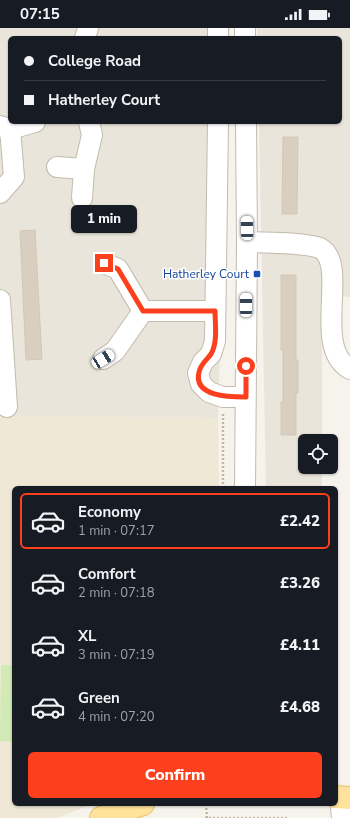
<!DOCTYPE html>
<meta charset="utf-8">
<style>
:root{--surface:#171b24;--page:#242831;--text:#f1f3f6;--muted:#9ea1a6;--line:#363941;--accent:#fc3f1d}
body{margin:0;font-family:"Nunito Sans",sans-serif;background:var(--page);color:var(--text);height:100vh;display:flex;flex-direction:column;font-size:15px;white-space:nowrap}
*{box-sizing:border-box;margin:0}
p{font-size:13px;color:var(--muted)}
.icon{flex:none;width:22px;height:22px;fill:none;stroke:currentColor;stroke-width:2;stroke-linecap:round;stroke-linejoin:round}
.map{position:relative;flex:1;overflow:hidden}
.drawer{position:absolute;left:12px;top:458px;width:326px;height:320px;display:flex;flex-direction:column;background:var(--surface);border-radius:6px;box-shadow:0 1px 3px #0004}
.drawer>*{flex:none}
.top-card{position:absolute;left:8px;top:8px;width:334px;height:88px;border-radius:6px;box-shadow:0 1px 3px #0004;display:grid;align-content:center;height:88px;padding:0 16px;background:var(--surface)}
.controls{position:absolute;left:298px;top:406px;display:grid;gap:8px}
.controls a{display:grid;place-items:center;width:40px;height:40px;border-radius:6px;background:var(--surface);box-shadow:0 1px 3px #0004;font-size:20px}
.end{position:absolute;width:18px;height:18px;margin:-9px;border:5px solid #fc3f1d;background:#fff;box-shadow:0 0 0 2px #fff}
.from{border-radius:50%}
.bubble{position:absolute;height:28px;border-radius:6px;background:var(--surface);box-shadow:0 1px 3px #0004;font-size:13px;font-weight:800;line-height:28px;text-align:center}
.car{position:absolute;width:12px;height:24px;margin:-12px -6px;border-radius:5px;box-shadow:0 0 3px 1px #0007;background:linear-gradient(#fff 24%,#345 0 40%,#fff 0 76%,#345 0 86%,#fff 0)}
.top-card b{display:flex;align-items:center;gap:14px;height:38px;font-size:15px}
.top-card b+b{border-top:1px solid var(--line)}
.top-card i{width:10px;height:10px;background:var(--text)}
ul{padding:7px 0 0;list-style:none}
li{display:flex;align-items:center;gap:12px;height:56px;margin:0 8px 6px;padding:0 8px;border:2px solid transparent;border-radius:6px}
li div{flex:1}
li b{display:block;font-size:15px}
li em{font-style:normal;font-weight:800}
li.selected{border-color:var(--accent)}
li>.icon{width:36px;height:36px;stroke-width:1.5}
.button{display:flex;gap:8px;margin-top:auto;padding:8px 16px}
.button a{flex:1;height:46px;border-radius:6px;background:var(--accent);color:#fff;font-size:16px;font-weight:800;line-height:46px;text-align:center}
.status{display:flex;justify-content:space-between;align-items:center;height:28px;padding:0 20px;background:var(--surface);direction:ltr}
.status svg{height:11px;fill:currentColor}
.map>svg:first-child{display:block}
.residential{fill:#eae5da}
.education{fill:#efe8d6}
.green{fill:#d2eab5}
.building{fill:#d8cfc1;stroke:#d3c7b4}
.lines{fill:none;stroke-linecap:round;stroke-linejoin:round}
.minor-casing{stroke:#c2bbae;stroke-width:22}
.major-casing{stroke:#e6c16a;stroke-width:24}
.path{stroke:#c4b79f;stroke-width:2.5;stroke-dasharray:2 2;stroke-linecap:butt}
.minor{stroke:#fff;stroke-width:20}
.major{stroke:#ffe39c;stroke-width:22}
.route{stroke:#fc3f1d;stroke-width:5}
.transit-dot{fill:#1a4fb4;stroke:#fff;stroke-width:1.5}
.labels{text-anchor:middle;stroke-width:3;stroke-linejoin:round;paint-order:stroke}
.transit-label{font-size:12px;fill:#164399;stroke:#fff;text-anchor:end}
</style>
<div class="status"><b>07:15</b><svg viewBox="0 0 49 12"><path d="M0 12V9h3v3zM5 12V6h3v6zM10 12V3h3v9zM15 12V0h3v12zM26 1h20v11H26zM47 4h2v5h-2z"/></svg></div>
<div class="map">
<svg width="350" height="790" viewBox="0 0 350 790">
<rect width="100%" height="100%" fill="#f6f3ec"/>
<g class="residential">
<path d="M0,0h230l-1,10h-219v84h217l-9,296 -218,-2z"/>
<path d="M257,0h93v269l-28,-2v146h-17v26h17v21h-56l-7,-366h81v-84h-83z"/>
</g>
<path class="education" d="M0,388l218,2 1,70h-205v316h78l-34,14h-58z"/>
<path class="green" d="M1,637h13v77l-14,-1z"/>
<g class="building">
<path d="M283,109h15l-1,77h-15z"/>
<path d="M35,202l7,129 -16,1 -6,-129z"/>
<path d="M281,247h15v85h2v33h-2v42h-15v-33h2v-52h-2z"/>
</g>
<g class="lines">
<defs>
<g id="minor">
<path d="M218,0v10"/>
<path d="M245,0v10"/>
<path d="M85,10l3,-10"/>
<path d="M218,94l-3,219 -4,13 -8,8 -5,11 3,11 8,8 14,5h22"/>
<path d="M0,98l10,3 25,-7"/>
<path d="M57,139l27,2"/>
<path d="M0,165l14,-16 -4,-48"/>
<path d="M82,170l2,-29 8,-34 -3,-13"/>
<path d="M247,214c19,1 55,0 73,6 30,16 -9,99 30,121"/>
<path d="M0,272l7,107"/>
<path d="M143,283h72"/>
<path d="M103,331l12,-8 28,-40 -25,-42 -14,-6"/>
<path d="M245,460l2,-246 -1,-120"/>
<path d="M340,769l2,21"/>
</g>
<g id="major">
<path d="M336,769l14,1"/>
<path d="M101,790l42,-14"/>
</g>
</defs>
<use href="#minor" class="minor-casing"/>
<use href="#major" class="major-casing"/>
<g class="path">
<path d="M223,386v74"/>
<path d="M206,776l1,14"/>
<path d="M205,790h82"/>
</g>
<use href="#minor" class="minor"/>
<use href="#major" class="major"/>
</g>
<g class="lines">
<path class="route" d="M104,235l14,6 25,42h72c0,13 3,31 -4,43 -4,6 -10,9 -12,18 -6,25 31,25 47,25v-31"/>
</g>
<rect class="transit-dot" x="253" y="242" width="8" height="8" rx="2"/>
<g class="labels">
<g class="transit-label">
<text x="249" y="250">Hatherley Court</text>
</g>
</g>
</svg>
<div class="controls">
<a><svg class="icon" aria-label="locate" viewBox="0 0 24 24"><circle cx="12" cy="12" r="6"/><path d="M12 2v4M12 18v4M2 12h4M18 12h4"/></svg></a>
</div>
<i class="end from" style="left:246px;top:338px"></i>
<i class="end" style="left:104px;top:235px"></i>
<div class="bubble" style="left:71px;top:177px;width:66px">1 min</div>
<i class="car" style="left:247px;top:200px;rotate:359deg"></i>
<i class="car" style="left:246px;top:277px;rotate:0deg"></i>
<i class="car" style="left:103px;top:331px;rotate:59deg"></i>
<div class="top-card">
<b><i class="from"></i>College Road</b>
<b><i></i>Hatherley Court</b>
</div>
<section class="drawer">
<ul>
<li class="selected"><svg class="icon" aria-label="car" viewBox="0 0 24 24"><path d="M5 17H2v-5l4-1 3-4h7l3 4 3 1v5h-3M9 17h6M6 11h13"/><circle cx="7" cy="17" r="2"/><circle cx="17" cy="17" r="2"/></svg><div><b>Economy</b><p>1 min · 07:17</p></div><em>£2.42</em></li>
<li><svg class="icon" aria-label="car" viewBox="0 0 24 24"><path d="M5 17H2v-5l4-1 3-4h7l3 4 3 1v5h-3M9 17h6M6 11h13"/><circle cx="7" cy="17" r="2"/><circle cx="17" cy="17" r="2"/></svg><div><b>Comfort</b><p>2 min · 07:18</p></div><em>£3.26</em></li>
<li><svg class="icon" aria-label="car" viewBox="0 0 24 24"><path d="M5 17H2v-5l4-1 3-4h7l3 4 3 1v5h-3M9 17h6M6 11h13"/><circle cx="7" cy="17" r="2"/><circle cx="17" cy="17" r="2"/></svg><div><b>XL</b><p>3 min · 07:19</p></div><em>£4.11</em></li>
<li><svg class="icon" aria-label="car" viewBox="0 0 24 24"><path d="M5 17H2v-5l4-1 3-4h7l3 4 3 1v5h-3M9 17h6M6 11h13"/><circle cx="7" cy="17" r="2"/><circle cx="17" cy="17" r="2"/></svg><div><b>Green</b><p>4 min · 07:20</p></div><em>£4.68</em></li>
</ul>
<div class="button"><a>Confirm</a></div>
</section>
</div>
